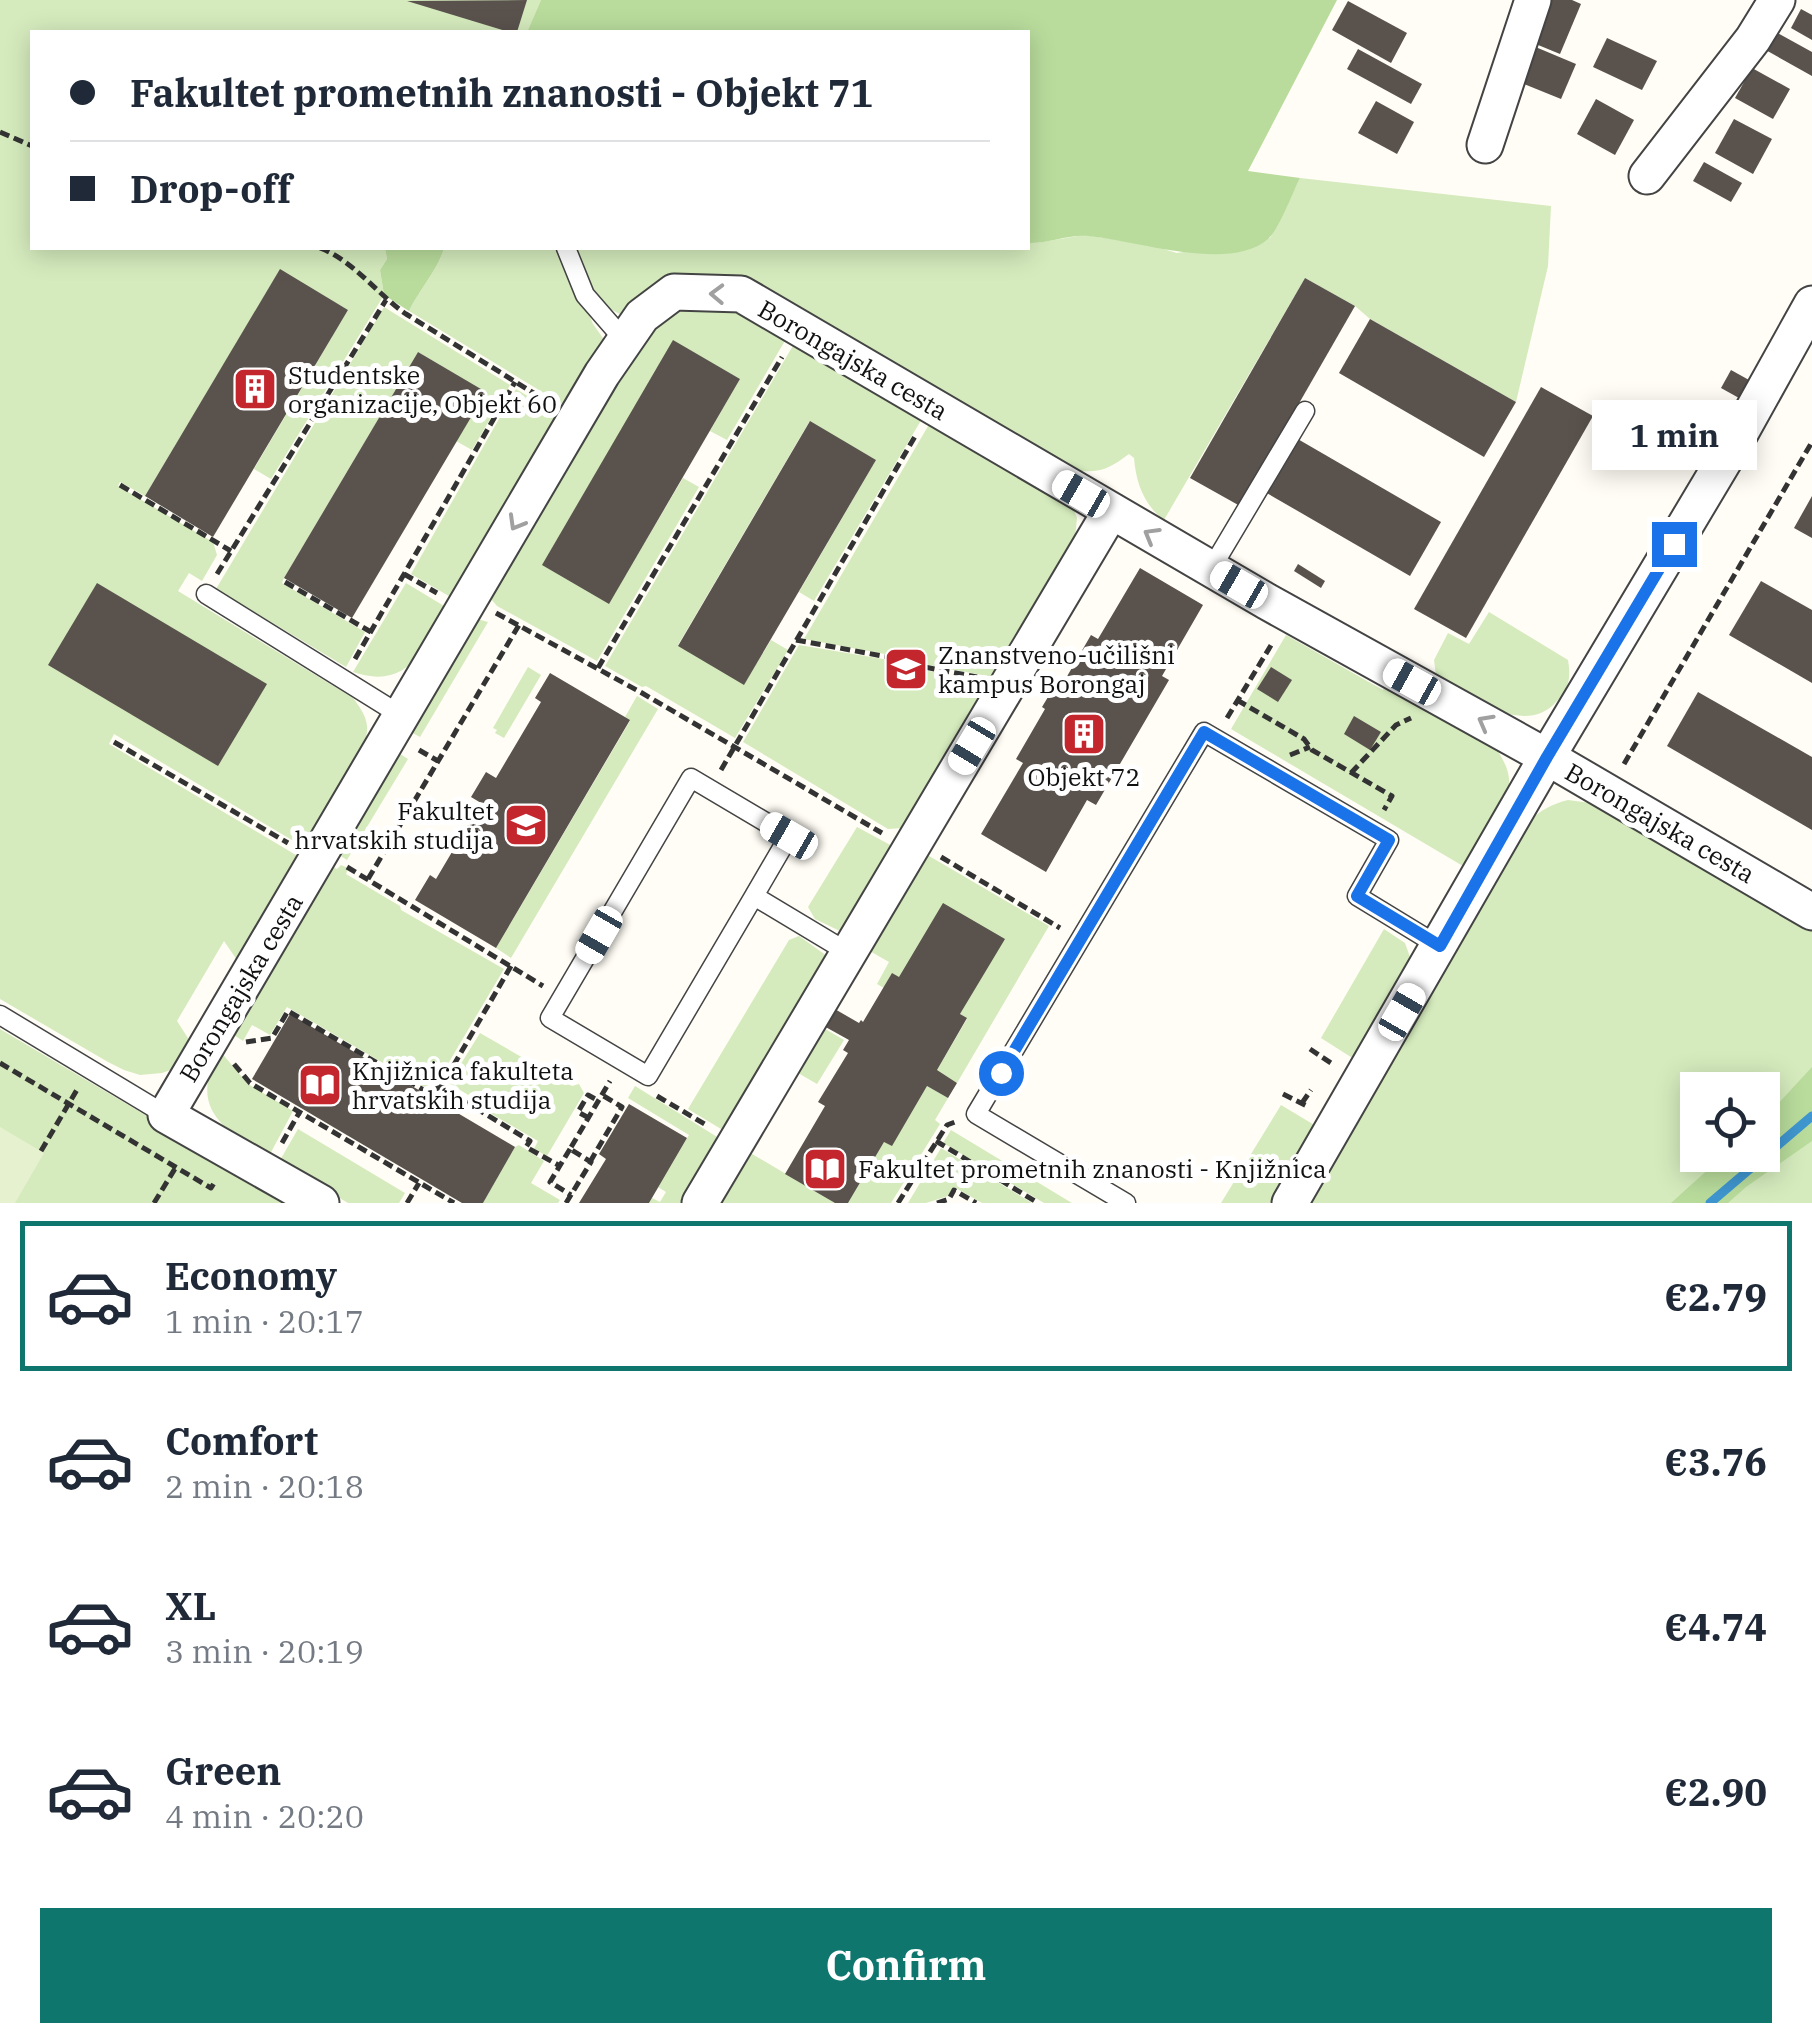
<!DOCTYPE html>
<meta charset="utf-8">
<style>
:root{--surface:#fff;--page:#f6f6f7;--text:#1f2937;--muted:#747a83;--line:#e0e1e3;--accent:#0f766e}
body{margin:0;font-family:"IBM Plex Serif",serif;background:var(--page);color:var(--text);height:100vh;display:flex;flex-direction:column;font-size:38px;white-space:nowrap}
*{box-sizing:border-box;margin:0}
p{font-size:32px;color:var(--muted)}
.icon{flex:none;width:55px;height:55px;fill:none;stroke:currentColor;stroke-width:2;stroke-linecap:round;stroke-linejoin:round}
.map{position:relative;height:1203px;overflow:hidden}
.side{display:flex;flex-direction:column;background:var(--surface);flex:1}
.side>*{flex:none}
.hud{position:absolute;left:30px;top:30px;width:1000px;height:220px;border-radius:0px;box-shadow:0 5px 25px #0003;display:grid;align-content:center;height:220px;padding:0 40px;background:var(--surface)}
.controls{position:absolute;left:1680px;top:1072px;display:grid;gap:20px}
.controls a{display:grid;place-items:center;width:100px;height:100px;border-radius:0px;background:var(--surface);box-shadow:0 5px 25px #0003;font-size:50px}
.end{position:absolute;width:45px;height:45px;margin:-22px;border:12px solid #1a73e8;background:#fff;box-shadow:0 0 0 5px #fff}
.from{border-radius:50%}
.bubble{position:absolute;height:70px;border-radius:0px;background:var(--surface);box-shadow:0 5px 25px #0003;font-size:32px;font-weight:700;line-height:70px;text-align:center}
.car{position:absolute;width:30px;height:60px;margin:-30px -15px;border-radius:12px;box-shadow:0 0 8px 2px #0007;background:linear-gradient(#fff 24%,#345 0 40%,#fff 0 76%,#345 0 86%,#fff 0)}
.hud b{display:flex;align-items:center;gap:35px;height:95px;font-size:38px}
.hud b+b{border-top:2px solid var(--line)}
.hud i{width:25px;height:25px;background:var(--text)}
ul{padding:18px 0 0;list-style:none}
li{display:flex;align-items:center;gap:30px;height:150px;margin:0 20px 15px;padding:0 20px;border:5px solid transparent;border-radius:0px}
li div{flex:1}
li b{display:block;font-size:38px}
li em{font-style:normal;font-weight:700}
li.active{border-color:var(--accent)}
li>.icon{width:90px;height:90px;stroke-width:1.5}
.action{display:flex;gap:20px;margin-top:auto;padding:20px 40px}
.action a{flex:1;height:115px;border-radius:0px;background:var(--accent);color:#fff;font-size:40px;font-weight:700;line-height:115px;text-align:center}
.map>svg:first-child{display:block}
.green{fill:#d5ebbd;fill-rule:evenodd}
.forest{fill:#b9dc9c}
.pitch{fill:#e6f2cf}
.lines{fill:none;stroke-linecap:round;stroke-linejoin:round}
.stream{stroke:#3f96cf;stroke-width:9}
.building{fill:#5a524d}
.lane-casing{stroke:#444;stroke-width:21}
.street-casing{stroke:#444;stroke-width:39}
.path{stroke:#333;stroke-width:5;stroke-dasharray:10 5;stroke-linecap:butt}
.lane{stroke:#fff;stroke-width:18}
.street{stroke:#fff;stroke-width:35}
.oneway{stroke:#a0a0a0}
.route{stroke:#1a73e8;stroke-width:12}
.labels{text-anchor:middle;stroke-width:10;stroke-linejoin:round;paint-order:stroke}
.street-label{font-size:25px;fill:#111;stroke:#fff}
.poi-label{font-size:25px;fill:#111;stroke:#fff;text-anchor:start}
</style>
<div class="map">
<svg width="1812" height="1203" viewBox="0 0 1812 1203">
<rect width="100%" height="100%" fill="#fffdf5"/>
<g class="green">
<path d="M0,0h541l-14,32h-495v216h353l2,11 -7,11 4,25 -113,184 -17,-10 94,-159 -68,-40 -135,226 -25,-14 -2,4 95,56 4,13 -15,26 -13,-8 -11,18 175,107c6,8 13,17 14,28 3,26 -46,97 -60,123l-193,-115 -5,10 192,114 -62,105 -15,-22 -47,80 16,25 -20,23 -11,4 -22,2 -16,-5 -16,-8 -108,-63z"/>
<path d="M1300,178l251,28 -3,60 -32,136 -146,-83 -15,-13 -50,-28 -141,242c-20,-15 -28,-37 -30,-62l-5,-4c-20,15 -30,20 -55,16l-332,-188 -118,34c-34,-15 -38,-37 -53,-68h457v-5h9l46,-8 60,8 34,10 93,-15z"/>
<path d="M444,248h118l31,76 12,17 -38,66 -158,-96c10,-21 30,-43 35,-63z"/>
<path d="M693,304l45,8 48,27 -59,101 -17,-9 30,-52 -67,-38 -64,262 74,-125 16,9 -102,174 -100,-55 -6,-7v-7l148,-249 28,-29z"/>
<path d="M384,307l126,78 -38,65 -16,-9 29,-49 -67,-40 -134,226 -2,5 83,49 -19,35 -130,-78z"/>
<path d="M794,344l129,73 -109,184 -15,-9 77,-132 -67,-38 -131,223 66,39 27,-44 17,10 -53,88 -89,-52 -4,1 -37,-21z"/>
<path d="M516,389l47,28 -109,182 -43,-25z"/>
<path d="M931,421l141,84 5,13 -2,20 -82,139 -92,-17v-3l-97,-18z"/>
<path d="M406,583l43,26c-26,39 -40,82 -96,63z"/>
<path d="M1489,612l79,48c3,18 1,29 -12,42 -32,36 -90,-7 -120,-26l-2,-16 14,-27 21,11z"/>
<path d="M477,619l11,3 -68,115 -11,-6z"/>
<path d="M1286,635l97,55 4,-7 109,65c6,10 12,19 13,31 3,25 -28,67 -41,90l-237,-140z"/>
<path d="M799,645l96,16 -1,3 95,19 -85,145 -16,1 -145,-87z"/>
<path d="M528,667l13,8 -37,63 -9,-5 2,-3 -4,-2z"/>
<path d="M637,696l21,13 -147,249 -15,-10 134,-227 -5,-4z"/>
<path d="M397,752l11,7 -61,101 -11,-7z"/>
<path d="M1568,800l30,4 214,125v274h-508l225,-382c12,-11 23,-17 39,-21zM1698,1090h64v65h-64z"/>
<path d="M857,827l37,20 -50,86 -29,-14 -7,-12z"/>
<path d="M924,853l125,73 -92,157 -20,-13 30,-51 -7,-5 44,-75 -105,38 -15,11 -7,-4 12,-22 -21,-12z"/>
<path d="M330,865l7,4 4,-4 7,3 -2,6 54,32 1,4 103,59 -65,110 -5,-3 -8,12 -139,-81 -17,28 -18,-10 -9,16 -12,-8z"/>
<path d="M1384,929l21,14 6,17 -57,99 -33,-21z"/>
<path d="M799,936l28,20 -101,176 -38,-23 101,-169z"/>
<path d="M820,1026l24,14 -27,44 -24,-14z"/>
<path d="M0,1029l294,174h-294z"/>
<path d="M480,1033l92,53 7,-2 5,9 -37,63 -13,-7 4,-8 -50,-29 1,-4 -40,-25z"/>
<path d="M220,1051l28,33 45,27 -24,45c-28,-17 -68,-35 -61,-75 1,-11 7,-21 12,-30z"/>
<path d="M635,1086l87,54 -37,63h-36l3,-5 8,4 6,-10 -8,-5 31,-52 -61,-37z"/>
<path d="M927,1086l21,12 -13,22 5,4 -49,79h-43l36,-61 8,3z"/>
<path d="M1281,1105l35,21 -46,77h-49z"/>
<path d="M298,1129l107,64 -6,10h-51l-69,-41z"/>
<path d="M951,1130l121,73h-28l-101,-60z"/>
<path d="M519,1145l25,16 -13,22 29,17 -2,3h-75l32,-56z"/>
<path d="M941,1148l91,55h-50l-28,-16 -6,9 -22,7h-18z"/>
<path d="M747,1151l88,52h-118z"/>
</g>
<g class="forest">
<path d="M541,0h796l-89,171 52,7c-7,14 -22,53 -32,61 -39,34 -132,1 -180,-3 -20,-2 -40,8 -60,7v-211h-501z"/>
<path d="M385,248h59c-5,20 -25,42 -35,63l-25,-16 -4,-25 7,-11z"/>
<path d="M1812,1067v74l-66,46 -18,16h-57l53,-48h38l1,-35z"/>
</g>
<path class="pitch" d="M0,1127l44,26 -29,50h-15z"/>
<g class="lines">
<path class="stream" d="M1710,1203l102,-87"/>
</g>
<g class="building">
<path d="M527,0l-10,32h-8l-102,-31z"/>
<path d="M1543,0h29l9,4 -21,50 -34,-14z"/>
<path d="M1348,1l59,32 -16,30 -59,-33z"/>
<path d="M1801,9l11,6v25l-21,-12z"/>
<path d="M1774,31l38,21v24l-48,-27z"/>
<path d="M1607,38l50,23 -15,29 -49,-23z"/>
<path d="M1526,43l50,21 -15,35 -49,-20z"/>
<path d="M1358,49l64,35 -11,20 -64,-35z"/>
<path d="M1752,68l38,21 -17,30 -38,-21z"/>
<path d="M1596,99l38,21 -19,35 -38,-21z"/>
<path d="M1376,101l38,21 -17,32 -39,-21z"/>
<path d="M1734,119l38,20 -19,35 -38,-21z"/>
<path d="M1704,162l38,21 -11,19 -38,-21z"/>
<path d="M280,269l68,41 -135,227 -68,-41z"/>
<path d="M1305,278l50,28 -115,200 -50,-28z"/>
<path d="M1370,319l146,83 -32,55 -145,-84z"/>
<path d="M673,340l67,39 -131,225 -67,-39z"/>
<path d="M418,352l68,40 -134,226 -68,-40z"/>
<path d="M1731,370l18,10 -10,18 -18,-10z"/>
<path d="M1541,387l52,29 -127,222 -52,-29z"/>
<path d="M810,421l66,39 -132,225 -66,-39z"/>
<path d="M1296,438l145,84 -31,54 -145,-84z"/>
<path d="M1812,496v42l-18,-10z"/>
<path d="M1298,564l27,17 -4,7 -27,-17z"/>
<path d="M1140,568l63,37 -41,71 7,4 -73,125 -9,-5 -41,72 -65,-38 42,-71 -7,-4 29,-50 -3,-2 15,-25 5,3 29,-50 7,4z"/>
<path d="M1761,581l51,29v73l-83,-48z"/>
<path d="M97,583l170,101 -49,82 -170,-101z"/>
<path d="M1271,667l21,13 -14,22 -21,-13z"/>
<path d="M550,673l80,47 -134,228 -81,-48 15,-25 6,4 45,-76 -10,-6 15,-25 10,6 45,-76 -6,-4z"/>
<path d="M1698,692l114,65v73l-145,-84z"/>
<path d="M1354,716l27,16 -11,18 -26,-16z"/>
<path d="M943,903l62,36 -45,75 7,4 -30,52 20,13 -9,15 -21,-12 -35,60 -8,-4 -36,61h-13l-50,-29 40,-68 -7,-4 30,-49 -5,-3 6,-10 -27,-15 11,-17 26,15 2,-3 2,2 29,-49 7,4z"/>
<path d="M290,1014l225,133 -32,56h-21l-210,-124z"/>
<path d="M629,1104l58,34 -38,65h-70l27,-44 -7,-5z"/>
</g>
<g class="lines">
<defs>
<g id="lane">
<path d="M566,248l19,47 40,46"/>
<path d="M1211,569l94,-158"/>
<path d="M206,594l196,122"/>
<path d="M754,896l-106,180 -98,-58 141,-240 98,58 -35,60 95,57"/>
<path d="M0,1015l166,100"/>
<path d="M1126,1203l-150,-89 228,-382 185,108 -32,56 82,50"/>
</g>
<g id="street">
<path d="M1485,145l48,-145"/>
<path d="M1647,176l106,-137 24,-39"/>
<path d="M321,1203l-155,-88 436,-741 40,-58 32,-24 67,2 525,307 281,156 265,155"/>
<path d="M700,1203l411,-692"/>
<path d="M1290,1203l257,-446 191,-320 74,-133"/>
</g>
</defs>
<use href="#lane" class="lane-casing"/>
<use href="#street" class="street-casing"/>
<g class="path">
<path d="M0,132l32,14"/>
<path d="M320,248c34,13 56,45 86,66l142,88"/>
<path d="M120,485l111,66"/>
<path d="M217,574l169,-274"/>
<path d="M404,574l33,19"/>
<path d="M285,582l86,50"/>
<path d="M496,613l146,80 240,140"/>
<path d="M796,640l103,19 -1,3 79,15"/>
<path d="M355,659l160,-277"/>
<path d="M598,668l184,-311"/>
<path d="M1237,700l67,39 8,11 80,46 -8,14"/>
<path d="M1227,718l46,-76"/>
<path d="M114,742l174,101"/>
<path d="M419,750l19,11"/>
<path d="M1290,755l20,-8"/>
<path d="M1624,764l188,-322"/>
<path d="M721,770l196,-337"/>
<path d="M1351,773l45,-48 15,-7"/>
<path d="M941,857l119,71"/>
<path d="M347,867l196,119"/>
<path d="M368,879l151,-254"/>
<path d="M511,966l-70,121 89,54 -4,6 34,19"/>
<path d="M246,1042l26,-4 16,-27 139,81 14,-5"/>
<path d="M1310,1049l24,16"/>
<path d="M0,1063l211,125 5,-8"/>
<path d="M234,1064l16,19 204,120"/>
<path d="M1283,1094l24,12"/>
<path d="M657,1096l51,30"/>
<path d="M1302,1103l9,-13"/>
<path d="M589,1118l-11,-6 10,-17 11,6"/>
<path d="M936,1141l102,62"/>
<path d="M282,1143l17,-30"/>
<path d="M570,1149l-20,33 21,13"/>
<path d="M41,1151l37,-63"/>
<path d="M590,1162l32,-55 -20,-12"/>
<path d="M154,1203l22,-36"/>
<path d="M407,1203l12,-20"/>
<path d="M566,1203l25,-41 -21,-13 40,-68"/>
<path d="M898,1203l49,-78 8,-3"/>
<path d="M937,1203l12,-4 5,-9 22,13"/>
</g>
<use href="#lane" class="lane"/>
<use href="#street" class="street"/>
</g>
<defs><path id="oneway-chevron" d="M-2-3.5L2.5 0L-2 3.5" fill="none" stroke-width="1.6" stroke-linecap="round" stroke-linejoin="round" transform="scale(2.5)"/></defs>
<g class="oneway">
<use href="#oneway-chevron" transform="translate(717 294) rotate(-178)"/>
<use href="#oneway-chevron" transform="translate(516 523) rotate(120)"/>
<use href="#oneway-chevron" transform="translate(1151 535) rotate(-150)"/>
<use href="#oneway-chevron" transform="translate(1485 722) rotate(-151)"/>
</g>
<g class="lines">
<path class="route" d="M1001,1073l203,-341 185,108 -32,56 83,50 107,-189 127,-213"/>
</g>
<defs>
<symbol id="building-square" viewBox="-11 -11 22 22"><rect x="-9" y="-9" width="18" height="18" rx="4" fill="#c4262e" stroke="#fff"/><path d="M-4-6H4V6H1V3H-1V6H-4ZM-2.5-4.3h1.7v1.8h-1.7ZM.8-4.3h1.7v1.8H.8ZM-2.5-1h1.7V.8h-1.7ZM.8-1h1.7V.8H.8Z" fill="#fff"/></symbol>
<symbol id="university-square" viewBox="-11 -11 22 22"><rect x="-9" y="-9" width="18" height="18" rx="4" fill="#c4262e" stroke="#fff"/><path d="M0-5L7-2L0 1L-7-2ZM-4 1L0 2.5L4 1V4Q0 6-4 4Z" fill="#fff"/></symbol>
<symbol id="library-square" viewBox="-11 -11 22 22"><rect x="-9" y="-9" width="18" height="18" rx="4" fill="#c4262e" stroke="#fff"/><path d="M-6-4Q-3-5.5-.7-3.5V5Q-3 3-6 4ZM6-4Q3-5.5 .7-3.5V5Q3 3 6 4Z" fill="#fff"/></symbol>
</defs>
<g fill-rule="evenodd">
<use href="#building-square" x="230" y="364" width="50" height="50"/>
<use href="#university-square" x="881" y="644" width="50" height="50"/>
<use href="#building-square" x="1059" y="709" width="50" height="50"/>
<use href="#university-square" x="501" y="800" width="50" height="50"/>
<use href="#library-square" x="295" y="1060" width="50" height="50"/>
<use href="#library-square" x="800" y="1144" width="50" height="50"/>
</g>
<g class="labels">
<g class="street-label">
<text transform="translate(853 360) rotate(30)" y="9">Borongajska cesta</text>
<text transform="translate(1660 823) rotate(30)" y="9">Borongajska cesta</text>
<text transform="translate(241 988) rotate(-59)" y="9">Borongajska cesta</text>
</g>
<g class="poi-label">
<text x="288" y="384">Studentske<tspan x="288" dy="29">organizacije, Objekt 60</tspan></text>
<text x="938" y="664">Znanstveno-učilišni<tspan x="938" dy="29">kampus Borongaj</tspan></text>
<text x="1084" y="786" text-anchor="middle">Objekt 72</text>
<text x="494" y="820" text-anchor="end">Fakultet<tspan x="494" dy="29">hrvatskih studija</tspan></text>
<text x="352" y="1080">Knjižnica fakulteta<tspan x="352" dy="29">hrvatskih studija</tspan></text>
<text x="858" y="1178">Fakultet prometnih znanosti - Knjižnica</text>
</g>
</g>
</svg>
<div class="controls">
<a><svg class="icon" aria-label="locate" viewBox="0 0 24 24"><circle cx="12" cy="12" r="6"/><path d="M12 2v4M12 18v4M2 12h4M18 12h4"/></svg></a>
</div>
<i class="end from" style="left:1001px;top:1073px"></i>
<i class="end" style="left:1674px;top:544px"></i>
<div class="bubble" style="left:1592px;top:400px;width:165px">1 min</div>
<i class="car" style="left:1081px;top:494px;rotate:300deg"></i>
<i class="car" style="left:1239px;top:585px;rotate:300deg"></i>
<i class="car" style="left:1412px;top:682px;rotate:299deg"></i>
<i class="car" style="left:972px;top:746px;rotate:211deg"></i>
<i class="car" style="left:789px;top:836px;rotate:300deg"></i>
<i class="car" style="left:599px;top:935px;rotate:210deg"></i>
<i class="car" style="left:1402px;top:1012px;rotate:30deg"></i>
<div class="hud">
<b><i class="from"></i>Fakultet prometnih znanosti - Objekt 71</b>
<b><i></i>Drop-off</b>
</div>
</div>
<section class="side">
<ul>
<li class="active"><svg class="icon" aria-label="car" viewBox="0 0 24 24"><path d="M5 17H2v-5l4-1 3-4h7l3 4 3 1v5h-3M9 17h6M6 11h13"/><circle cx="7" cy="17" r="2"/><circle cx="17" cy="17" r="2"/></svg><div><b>Economy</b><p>1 min · 20:17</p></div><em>€2.79</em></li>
<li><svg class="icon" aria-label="car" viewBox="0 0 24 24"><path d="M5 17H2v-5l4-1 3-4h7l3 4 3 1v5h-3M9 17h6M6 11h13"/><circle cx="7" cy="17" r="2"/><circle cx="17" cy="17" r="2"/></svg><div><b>Comfort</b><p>2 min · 20:18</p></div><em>€3.76</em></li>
<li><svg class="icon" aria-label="car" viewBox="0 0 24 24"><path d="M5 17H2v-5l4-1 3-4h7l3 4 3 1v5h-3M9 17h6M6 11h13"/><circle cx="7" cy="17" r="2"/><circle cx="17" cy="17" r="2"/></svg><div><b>XL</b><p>3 min · 20:19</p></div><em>€4.74</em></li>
<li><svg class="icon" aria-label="car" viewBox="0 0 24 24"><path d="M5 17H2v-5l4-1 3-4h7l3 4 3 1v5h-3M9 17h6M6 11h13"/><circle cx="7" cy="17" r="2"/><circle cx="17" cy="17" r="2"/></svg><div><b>Green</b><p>4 min · 20:20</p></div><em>€2.90</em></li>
</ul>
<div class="action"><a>Confirm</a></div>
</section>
